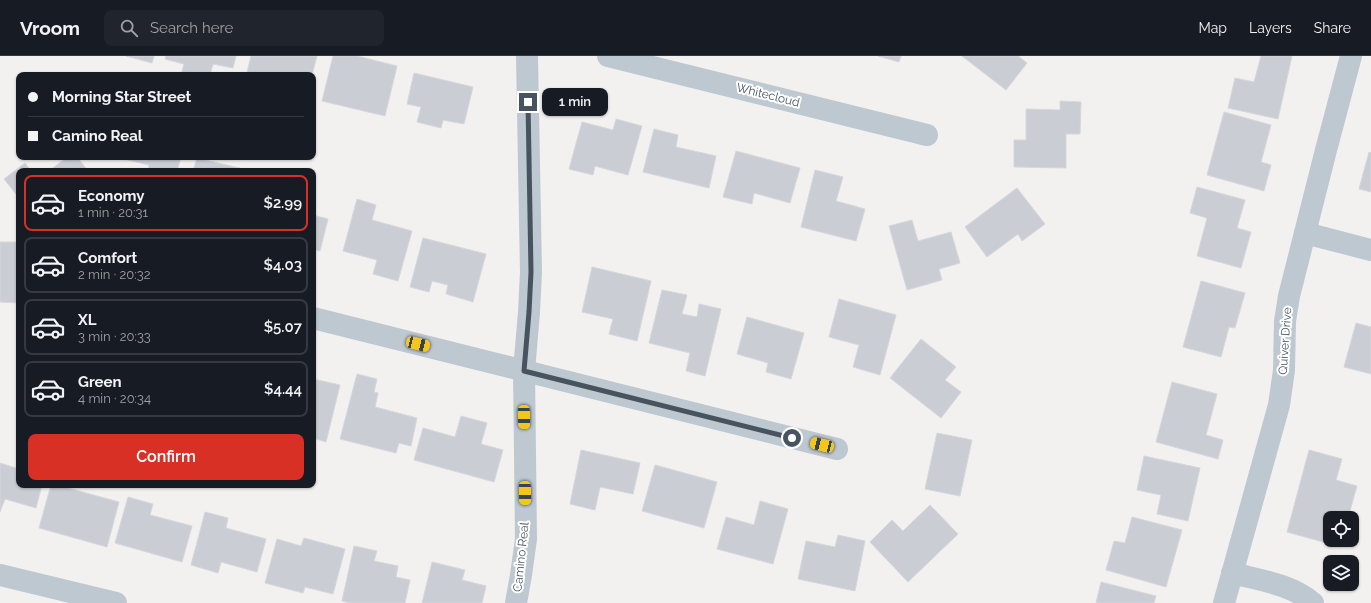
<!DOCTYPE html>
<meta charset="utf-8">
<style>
:root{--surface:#171b24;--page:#20242c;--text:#f1f3f6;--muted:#9ea1a6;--line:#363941;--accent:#d93025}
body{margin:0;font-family:Raleway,sans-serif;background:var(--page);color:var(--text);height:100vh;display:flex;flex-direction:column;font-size:15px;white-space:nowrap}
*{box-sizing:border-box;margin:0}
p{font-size:13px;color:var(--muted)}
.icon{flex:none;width:22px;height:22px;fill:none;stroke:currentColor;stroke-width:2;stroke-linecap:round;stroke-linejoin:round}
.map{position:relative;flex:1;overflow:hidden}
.sheet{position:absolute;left:16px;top:112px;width:300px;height:320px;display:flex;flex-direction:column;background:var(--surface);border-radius:8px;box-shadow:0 1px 3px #0004}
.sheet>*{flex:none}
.hud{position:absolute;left:16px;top:16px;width:300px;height:88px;border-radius:8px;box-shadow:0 1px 3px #0004;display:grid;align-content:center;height:88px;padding:0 12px;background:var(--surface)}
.fabs{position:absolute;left:1323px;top:455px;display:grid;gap:8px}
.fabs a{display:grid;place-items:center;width:36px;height:36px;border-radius:8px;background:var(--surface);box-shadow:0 1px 3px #0004;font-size:20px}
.end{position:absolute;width:18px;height:18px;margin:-9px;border:5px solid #47545f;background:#fff;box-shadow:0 0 0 2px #fff}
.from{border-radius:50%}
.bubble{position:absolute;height:28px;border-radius:8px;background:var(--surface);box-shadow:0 1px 3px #0004;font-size:13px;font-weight:600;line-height:28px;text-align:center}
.car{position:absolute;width:12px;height:24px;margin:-12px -6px;border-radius:5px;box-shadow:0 0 3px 1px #0007;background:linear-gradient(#f5c518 24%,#345 0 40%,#f5c518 0 76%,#345 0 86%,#f5c518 0)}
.hud b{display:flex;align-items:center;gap:14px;height:38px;font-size:15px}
.hud b+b{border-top:1px solid var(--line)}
.hud i{width:10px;height:10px;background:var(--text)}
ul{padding:7px 0 0;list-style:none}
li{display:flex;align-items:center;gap:12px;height:56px;margin:0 8px 6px;padding:0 4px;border:2px solid var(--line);border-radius:8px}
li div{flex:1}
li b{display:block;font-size:15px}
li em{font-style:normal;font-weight:600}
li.selected{border-color:var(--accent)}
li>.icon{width:36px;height:36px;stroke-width:1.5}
.cta{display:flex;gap:8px;margin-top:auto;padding:8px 12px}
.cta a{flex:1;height:46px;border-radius:8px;background:var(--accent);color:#fff;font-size:16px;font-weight:600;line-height:46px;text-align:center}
header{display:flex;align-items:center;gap:24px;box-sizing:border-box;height:56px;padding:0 20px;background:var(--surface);border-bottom:1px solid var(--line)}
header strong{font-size:19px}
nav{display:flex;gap:22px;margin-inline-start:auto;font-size:14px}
.search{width:280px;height:36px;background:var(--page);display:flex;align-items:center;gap:10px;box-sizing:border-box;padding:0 14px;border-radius:8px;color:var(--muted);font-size:15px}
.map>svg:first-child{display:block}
.building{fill:#cacdd3;stroke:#d4d7dc}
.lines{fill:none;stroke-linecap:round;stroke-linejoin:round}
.street{stroke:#bec8d0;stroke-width:22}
.route{stroke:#47545f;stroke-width:5}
.labels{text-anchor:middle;stroke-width:4;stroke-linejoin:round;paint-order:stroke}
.street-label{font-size:12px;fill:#47545f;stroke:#fff}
</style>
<header>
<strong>Vroom</strong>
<div class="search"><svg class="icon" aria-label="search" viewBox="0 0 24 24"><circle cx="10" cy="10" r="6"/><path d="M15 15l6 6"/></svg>Search here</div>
<nav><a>Map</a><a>Layers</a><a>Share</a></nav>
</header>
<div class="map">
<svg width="1371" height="547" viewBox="0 0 1371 547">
<rect width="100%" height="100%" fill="#f3f0f0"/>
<g class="building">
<path d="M126,0h28l-2,7z"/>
<path d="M166,0h70l-3,12 -20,-4 -3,11h-29l3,-11 -19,-5z"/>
<path d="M251,0h66l-5,19h-50l-15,-3z"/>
<path d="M333,0h24l40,10 -12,50 -63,-15z"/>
<path d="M878,0h23l-2,6z"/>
<path d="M962,0h56l9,7 -21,27z"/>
<path d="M1261,0h31l-14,63 -50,-11 7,-30 19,4z"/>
<path d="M414,17l59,14 -9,37 -21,-4 -2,8 -24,-6 4,-15 -14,-3z"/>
<path d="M1060,45l21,1 -1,32h-14v34l-52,-1v-27h12v-31l34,1z"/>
<path d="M1224,56l47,13 -10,37 10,3 -7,26 -57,-16z"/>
<path d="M616,63l26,7 -14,49 -33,-9 -2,9 -24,-6 13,-47 31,8z"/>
<path d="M654,73l24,6 -2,12 40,9 -7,32 -66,-16z"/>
<path d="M736,95l64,17 -10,35 -36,-10 -2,11 -29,-7z"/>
<path d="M1369,96l2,1v39l-12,-3z"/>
<path d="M67,101h10l11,14h-39z"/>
<path d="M120,101h61l-4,14h-29l1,-6 -29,-7z"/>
<path d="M197,102l55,13h-59z"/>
<path d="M25,107l6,8h-12v27l-15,-19z"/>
<path d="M815,114l28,7 -7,24 29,8 -9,32 -55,-14z"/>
<path d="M1197,131l48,13 -8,28 14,4 -10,36 -44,-12 10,-38 -17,-5z"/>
<path d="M1017,132l28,36 -23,17 -4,-7 -31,23 -22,-30z"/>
<path d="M357,143l19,6 -4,15 40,11 -14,50 -25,-7 4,-14 -34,-9z"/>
<path d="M313,159l15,4 -8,32 -7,-2z"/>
<path d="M912,164l6,21 33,-9 9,31 -21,6 3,11 -35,10 -18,-64z"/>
<path d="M423,182l63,16 -13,48 -27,-8 2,-9 -16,-4 -3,11 -19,-5z"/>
<path d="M0,186h19v61l-19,-1z"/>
<path d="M592,211l59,14 -14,60 -28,-7 4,-15 -31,-7z"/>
<path d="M1201,225l44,12 -10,35 -6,-1 -8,30 -38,-10z"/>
<path d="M662,234l25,5 -5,19 15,3 2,-13 22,5 -16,67 -19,-5 4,-18 -41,-10z"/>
<path d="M839,243l57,16 -16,60 -27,-8 6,-22 -30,-8z"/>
<path d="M747,261l57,16 -13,46 -25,-7 2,-9 -31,-9z"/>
<path d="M1356,267l15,4v47l-27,-7z"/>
<path d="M921,283l35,28 -11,13 16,12 -20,26 -51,-40z"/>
<path d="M357,318l20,5 -3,13 4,1 -3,14 42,11 -6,28 -12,-3 -3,10 -56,-14z"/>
<path d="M313,323l27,6 -14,57 -13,-4z"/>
<path d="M1172,326l45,12 -11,41 17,5 -5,19 -62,-17z"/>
<path d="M461,360l26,7 -6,21 22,6 -9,32 -80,-22 9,-32 32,9z"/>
<path d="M937,377l35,7 -12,56 -35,-7z"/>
<path d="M581,394l59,13 -7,31 -33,-7 -5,23 -25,-6z"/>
<path d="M1309,394l33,9 -6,21 21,6 -9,32h-18v22h13l-2,7 -54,-15z"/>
<path d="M1144,400l56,12 -12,53 -31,-7 4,-19 -24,-5z"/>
<path d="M0,407l19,6v16h23l-6,23 -31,-9 -5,13z"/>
<path d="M655,409l62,17 -13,46 -62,-17z"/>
<path d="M51,429h6l62,17 -12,45 -68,-19z"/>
<path d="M128,441l25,7 -3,11 42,11 -10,36 -67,-19z"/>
<path d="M760,445l28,8 -15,55 -56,-15 9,-32 28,8z"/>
<path d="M930,449l28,29 -50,48 -38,-40 22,-22 11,11z"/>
<path d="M205,456l23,6 -2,10 40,11 -9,33 -36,-10 -3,11 -27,-8z"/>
<path d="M1132,461l50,13 -16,57 -60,-17 8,-29 11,2z"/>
<path d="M838,479l27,6 -10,50 -57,-12 8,-38 29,6z"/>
<path d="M304,482l41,11 -12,45 -28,-7 -2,6 -38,-10 12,-44 24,7z"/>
<path d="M354,490l23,5 -3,10 24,5 -2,11 14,3 -5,23h-55l-8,-2z"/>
<path d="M432,506l33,8 -3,10 24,6 -4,17h-60z"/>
<path d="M1101,526l55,14 -2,7h-58z"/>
</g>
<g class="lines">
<g class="street">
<path d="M608,0l319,79"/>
<path d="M1305,177l66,17"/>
<path d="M313,262l524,131"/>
<path d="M1232,517c27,7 59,11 81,30"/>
<path d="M0,519l116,28"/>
<path d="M516,547l5,-28 5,-36 -2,-168 5,-59 2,-40 -4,-216"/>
<path d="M1224,547l55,-198 5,-35 1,-49 4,-25 37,-146 25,-94"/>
</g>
</g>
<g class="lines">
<path class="route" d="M528,46l3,170 -2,40 -5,59 268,67"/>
</g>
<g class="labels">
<g class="street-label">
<text transform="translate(768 39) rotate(14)" y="4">Whitecloud</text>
<text transform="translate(1285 285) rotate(-86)" y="4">Quiver Drive</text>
<text transform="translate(521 501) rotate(-84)" y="4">Camino Real</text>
</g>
</g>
</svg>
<div class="fabs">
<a><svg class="icon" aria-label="locate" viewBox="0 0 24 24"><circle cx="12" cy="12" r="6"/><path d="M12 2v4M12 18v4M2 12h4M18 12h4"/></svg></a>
<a><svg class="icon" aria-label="layers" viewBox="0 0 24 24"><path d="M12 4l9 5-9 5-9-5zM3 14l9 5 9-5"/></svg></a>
</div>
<i class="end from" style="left:792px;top:382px"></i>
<i class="end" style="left:528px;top:46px"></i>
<div class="bubble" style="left:542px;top:32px;width:66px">1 min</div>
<i class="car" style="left:418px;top:288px;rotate:104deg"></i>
<i class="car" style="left:524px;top:361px;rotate:179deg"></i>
<i class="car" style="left:822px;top:389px;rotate:284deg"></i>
<i class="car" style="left:525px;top:437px;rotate:179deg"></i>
<div class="hud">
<b><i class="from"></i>Morning Star Street</b>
<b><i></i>Camino Real</b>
</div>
<section class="sheet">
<ul>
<li class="selected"><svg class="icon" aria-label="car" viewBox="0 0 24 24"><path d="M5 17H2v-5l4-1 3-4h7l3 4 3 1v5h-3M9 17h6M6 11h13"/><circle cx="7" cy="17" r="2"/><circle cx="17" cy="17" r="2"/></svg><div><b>Economy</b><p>1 min · 20:31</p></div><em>$2.99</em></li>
<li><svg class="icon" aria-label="car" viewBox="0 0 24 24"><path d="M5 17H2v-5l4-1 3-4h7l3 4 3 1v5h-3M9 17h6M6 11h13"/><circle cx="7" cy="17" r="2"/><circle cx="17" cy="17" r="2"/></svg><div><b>Comfort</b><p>2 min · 20:32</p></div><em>$4.03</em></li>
<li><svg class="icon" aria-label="car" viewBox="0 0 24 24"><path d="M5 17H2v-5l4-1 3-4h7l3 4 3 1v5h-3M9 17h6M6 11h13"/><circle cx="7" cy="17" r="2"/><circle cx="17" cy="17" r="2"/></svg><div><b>XL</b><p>3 min · 20:33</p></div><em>$5.07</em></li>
<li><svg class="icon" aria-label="car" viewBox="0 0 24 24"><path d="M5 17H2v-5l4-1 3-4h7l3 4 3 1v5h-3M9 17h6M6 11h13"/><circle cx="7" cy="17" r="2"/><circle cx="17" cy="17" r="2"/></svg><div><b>Green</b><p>4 min · 20:34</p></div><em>$4.44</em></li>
</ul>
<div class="cta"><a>Confirm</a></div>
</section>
</div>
